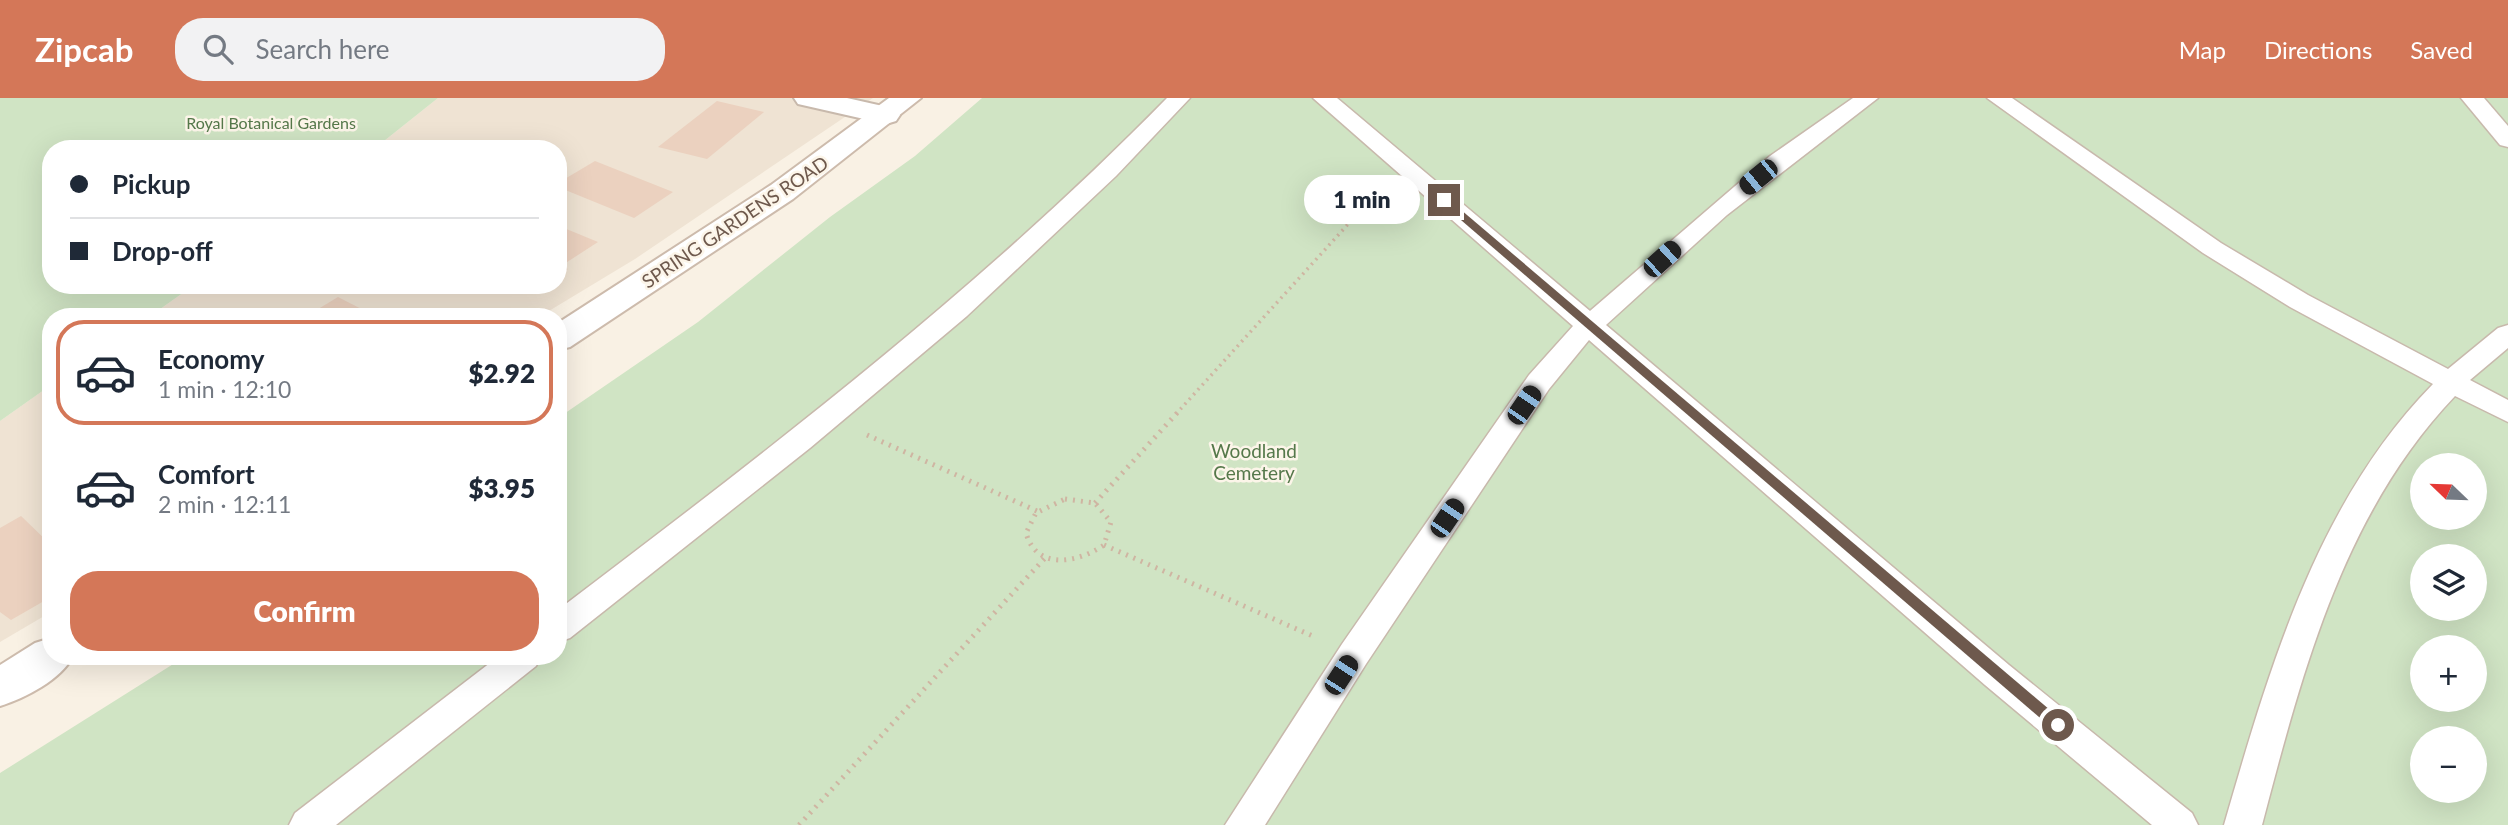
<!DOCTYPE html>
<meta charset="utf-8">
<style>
:root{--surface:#fff;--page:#f2f2f3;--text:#1f2937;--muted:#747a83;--line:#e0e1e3;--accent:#d47758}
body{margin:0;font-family:Lato,sans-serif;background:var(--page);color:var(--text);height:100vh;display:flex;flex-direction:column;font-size:26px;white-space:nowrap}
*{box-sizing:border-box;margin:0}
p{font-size:23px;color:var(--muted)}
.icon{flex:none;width:38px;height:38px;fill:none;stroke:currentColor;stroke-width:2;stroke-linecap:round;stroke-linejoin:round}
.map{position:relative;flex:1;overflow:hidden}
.panel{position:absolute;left:42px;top:210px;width:525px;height:357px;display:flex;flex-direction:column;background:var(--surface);border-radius:28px;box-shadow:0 7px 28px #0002}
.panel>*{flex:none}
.hud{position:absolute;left:42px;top:42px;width:525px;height:154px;border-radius:28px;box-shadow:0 7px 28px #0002;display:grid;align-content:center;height:154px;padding:0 28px;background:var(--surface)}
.needle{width:46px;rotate:293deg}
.buttons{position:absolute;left:2410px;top:355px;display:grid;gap:14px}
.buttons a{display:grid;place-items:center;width:77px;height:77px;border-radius:50%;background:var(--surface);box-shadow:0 7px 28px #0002;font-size:35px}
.end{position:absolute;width:32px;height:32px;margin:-16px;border:9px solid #6e594d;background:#fff;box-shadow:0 0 0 4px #fff}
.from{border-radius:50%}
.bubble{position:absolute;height:49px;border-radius:24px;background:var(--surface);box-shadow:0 7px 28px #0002;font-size:23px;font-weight:800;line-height:49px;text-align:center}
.car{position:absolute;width:21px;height:42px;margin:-21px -10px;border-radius:9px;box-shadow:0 0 5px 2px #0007;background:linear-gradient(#222 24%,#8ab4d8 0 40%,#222 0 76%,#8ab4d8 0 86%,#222 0)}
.hud b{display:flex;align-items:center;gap:24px;height:66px;font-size:26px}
.hud b+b{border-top:2px solid var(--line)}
.hud i{width:18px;height:18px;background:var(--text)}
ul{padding:12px 0 0;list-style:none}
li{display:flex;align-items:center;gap:21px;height:105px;margin:0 14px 10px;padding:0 14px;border:4px solid transparent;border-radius:28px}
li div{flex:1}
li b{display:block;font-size:26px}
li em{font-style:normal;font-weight:800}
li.active{border-color:var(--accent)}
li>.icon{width:63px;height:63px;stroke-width:1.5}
.action{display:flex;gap:14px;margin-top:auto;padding:14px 28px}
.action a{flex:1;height:80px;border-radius:28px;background:var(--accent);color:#fff;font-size:28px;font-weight:800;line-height:80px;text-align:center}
header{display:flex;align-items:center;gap:42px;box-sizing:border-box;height:98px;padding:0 35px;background:var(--accent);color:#fff}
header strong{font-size:33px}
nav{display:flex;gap:38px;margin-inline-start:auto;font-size:24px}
.search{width:490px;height:63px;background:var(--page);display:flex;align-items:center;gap:18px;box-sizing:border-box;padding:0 24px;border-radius:28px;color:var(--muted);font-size:26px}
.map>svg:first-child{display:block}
.residential{fill:#efe3d3}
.green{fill:#d0e4c4;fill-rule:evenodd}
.building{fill:#ebd1bf}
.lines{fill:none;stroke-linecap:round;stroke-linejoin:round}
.lane-casing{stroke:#c8b9ac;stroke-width:3}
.street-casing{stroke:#c8b9ac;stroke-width:4}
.secondary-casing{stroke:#cdbbac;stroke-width:4}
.path-far1{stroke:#cfb5a2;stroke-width:3.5;stroke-dasharray:2 4.5;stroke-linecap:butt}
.path{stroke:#cfb5a2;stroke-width:5;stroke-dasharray:2 6;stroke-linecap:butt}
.lane{fill:#fff;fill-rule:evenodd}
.street{fill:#fff;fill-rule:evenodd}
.secondary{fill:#fff;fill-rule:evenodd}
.route{fill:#6e594d}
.labels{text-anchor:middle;stroke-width:5;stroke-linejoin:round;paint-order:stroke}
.far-park-label{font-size:16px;fill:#55784a;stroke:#fcf5e9}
.street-label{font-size:19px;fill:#6e594d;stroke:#fcf5e9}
.park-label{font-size:19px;fill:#55784a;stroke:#fcf5e9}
</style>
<header>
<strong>Zipcab</strong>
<div class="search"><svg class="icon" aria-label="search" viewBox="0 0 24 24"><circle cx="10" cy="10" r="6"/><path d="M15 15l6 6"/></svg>Search here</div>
<nav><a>Map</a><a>Directions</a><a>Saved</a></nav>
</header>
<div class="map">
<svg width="2508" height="727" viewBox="0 0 2508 727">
<rect width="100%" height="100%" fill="#f9f1e4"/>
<g class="residential">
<path d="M438,0h435l-238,161 -96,58h-390l45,-32h364v-136h-184z"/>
<path d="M51,287v227l-51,30v-221z"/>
</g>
<g class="green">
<path d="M0,0h438l-64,51h-323v136h143l-45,32h-98v68l-51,36z"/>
<path d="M982,0h1526v727h-2508v-52l186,-117h372v-238l140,-96 132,-105 85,-61zM2422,368h52v52h-52zM2422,458h52v53h-52zM2422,550h52v52h-52zM2422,640h52v53h-52z"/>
</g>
<g class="building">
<path d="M717,3l47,11 -57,47 -49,-12z"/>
<path d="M595,63l78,31 -39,26 -76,-31v-4z"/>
<path d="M564,130l34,14 -37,24 7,3 -10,6v-43z"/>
<path d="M338,199l39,20h-72z"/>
<path d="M21,418l30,29v38l-6,3 6,6v5l-40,23 -11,-8v-84z"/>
</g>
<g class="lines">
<defs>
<g id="lane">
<path d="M1167,0h23l-74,78 -149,140 -157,132 -240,190 -12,4v-32c212,-161 422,-321 609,-512z"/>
<path d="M1313,0h24l253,213 180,-155 83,-58h25l-151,117 -121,110 403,340 183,148 6,12h-46l-167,-140 -396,-345 -40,49 -183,275 -101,161h-40l117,-181 187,-269 44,-49z"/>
<path d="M1987,0h25l209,145 87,52 140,74 50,-41 10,-3v23l-38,32 38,20v22l-53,-26c-112,117 -153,277 -193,429h-38c45,-155 92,-322 209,-441l-143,-77 -87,-54z"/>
<path d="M2461,0h23l24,28v21l-8,-2z"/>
<path d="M499,558h42l-5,10 -200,159h-47l6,-12z"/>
</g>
<path id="street" d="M794,0h53l49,11 4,6 -4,6 -10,3 -88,-20z"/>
<g id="secondary">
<path d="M889,0h32l-128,101 -223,148 -12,3v-27l213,-138z"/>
<path d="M51,540v18h22c-12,24 -48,42 -73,50v-41l35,-22z"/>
</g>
</defs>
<use href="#lane" class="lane-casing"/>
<use href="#street" class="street-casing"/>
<use href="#secondary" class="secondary-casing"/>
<path class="path-far1" d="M1176,316l203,-224"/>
<g class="path">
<path d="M867,337l170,76"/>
<path d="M1065,401l30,4 16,19 -7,23c-25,17 -67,27 -78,-12l10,-20z"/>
<path d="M1095,405l83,-91"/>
<path d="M1104,447l211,92"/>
<path d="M799,727l246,-267"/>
</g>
<use href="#lane" class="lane"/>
<use href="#street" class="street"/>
<use href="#secondary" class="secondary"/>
</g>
<path class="route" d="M1440,100h7l616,523v8h-10l-613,-527z"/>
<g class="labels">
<g class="far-park-label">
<text x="271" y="31">Royal Botanical Gardens</text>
</g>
<g class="street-label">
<text transform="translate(735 124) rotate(-34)" y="7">SPRING GARDENS ROAD</text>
</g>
<g class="park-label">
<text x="1254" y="360">Woodland<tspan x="1254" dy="22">Cemetery</tspan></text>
</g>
</g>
</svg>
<div class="buttons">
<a><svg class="needle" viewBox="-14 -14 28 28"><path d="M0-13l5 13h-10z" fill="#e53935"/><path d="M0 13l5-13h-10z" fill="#747a83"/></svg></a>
<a><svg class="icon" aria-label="layers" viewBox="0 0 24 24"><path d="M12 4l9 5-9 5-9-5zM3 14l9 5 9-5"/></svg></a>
<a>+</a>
<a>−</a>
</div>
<i class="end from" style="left:2058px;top:627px"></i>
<i class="end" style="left:1444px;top:102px"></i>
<div class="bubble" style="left:1304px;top:77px;width:116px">1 min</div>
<i class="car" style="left:1758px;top:79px;rotate:231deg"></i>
<i class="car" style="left:1662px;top:161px;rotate:48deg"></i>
<i class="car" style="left:1524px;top:307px;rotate:34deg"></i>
<i class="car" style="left:1447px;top:420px;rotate:34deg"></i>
<i class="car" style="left:1341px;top:577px;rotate:33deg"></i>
<div class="hud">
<b><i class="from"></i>Pickup</b>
<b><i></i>Drop-off</b>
</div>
<section class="panel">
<ul>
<li class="active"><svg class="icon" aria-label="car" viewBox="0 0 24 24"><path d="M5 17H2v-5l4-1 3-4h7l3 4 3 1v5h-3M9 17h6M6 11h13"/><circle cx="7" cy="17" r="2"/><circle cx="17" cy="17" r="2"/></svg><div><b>Economy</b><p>1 min · 12:10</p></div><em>$2.92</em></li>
<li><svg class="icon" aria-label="car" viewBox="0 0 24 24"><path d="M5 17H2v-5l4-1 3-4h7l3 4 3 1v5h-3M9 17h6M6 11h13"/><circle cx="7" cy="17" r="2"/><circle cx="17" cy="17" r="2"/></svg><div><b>Comfort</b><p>2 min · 12:11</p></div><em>$3.95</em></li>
</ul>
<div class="action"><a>Confirm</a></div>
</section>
</div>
